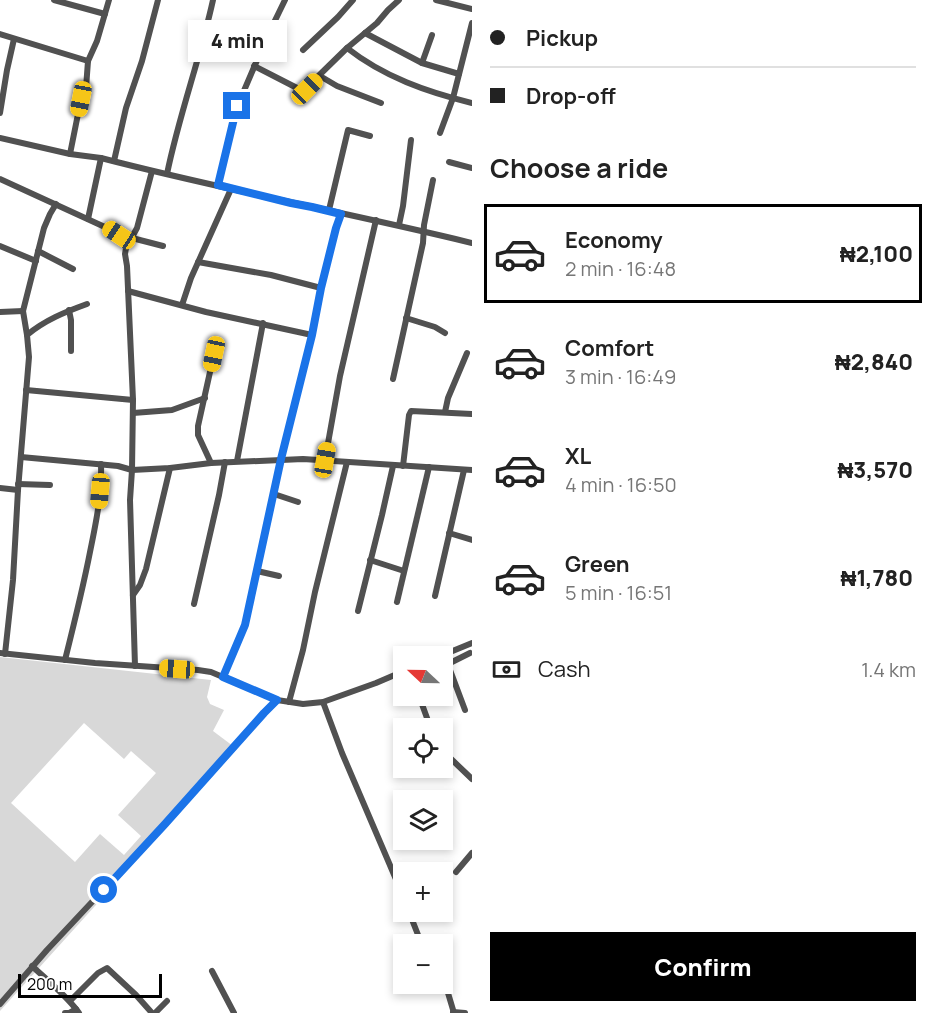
<!DOCTYPE html>
<meta charset="utf-8">
<style>
:root{--surface:#fff;--page:#f6f6f6;--text:#222;--muted:#767676;--line:#e0e0e0;--accent:#000}
body{margin:0;font-family:Manrope,sans-serif;background:var(--page);color:var(--text);height:100vh;display:flex;flex-direction:column;font-size:22px;white-space:nowrap}
*{box-sizing:border-box;margin:0}
p{font-size:20px;color:var(--muted)}
.icon{flex:none;width:33px;height:33px;fill:none;stroke:currentColor;stroke-width:2;stroke-linecap:round;stroke-linejoin:round}
.map{position:relative;flex:1;overflow:hidden}
.drawer{display:flex;flex-direction:column;background:var(--surface);width:462px}
.drawer>*{flex:none}
.banner{display:grid;align-content:center;height:132px;padding:0 18px;background:var(--surface)}
.needle{width:39px;rotate:292deg}
.buttons{position:absolute;left:393px;top:646px;display:grid;gap:12px}
.buttons a{display:grid;place-items:center;width:60px;height:60px;border-radius:0px;background:var(--surface);box-shadow:0 3px 9px #0003;font-size:30px}
.scale{position:absolute;left:18px;bottom:15px;width:144px;box-sizing:border-box;padding-left:6px;border:3px solid #000;border-top:0;font-size:16px;line-height:21px;white-space:nowrap;color:#000;-webkit-text-stroke:4px #fff;paint-order:stroke}
.end{position:absolute;width:27px;height:27px;margin:-14px;border:8px solid #1a73e8;background:#fff;box-shadow:0 0 0 3px #fff}
.from{border-radius:50%}
.bubble{position:absolute;height:42px;border-radius:0px;background:var(--surface);box-shadow:0 3px 9px #0003;font-size:20px;font-weight:800;line-height:42px;text-align:center}
.car{position:absolute;width:18px;height:36px;margin:-18px -9px;border-radius:8px;box-shadow:0 0 4px 2px #0007;background:linear-gradient(#f5c518 24%,#345 0 40%,#f5c518 0 76%,#345 0 86%,#f5c518 0)}
.banner b{display:flex;align-items:center;gap:21px;height:57px;font-size:22px}
.banner b+b{border-top:2px solid var(--line)}
.banner i{width:15px;height:15px;background:var(--text)}
ul{padding:0;list-style:none}
li{display:flex;align-items:center;gap:18px;height:99px;margin:0 12px 9px;padding:0 6px;border:3px solid transparent;border-radius:0px}
li div{flex:1}
li b{display:block;font-size:22px}
li em{font-style:normal;font-weight:800}
li.current{border-color:var(--accent)}
li>.icon{width:54px;height:54px;stroke-width:1.5}
h2{padding:0 18px;font-size:27px;line-height:72px}
.pay{display:flex;align-items:center;gap:15px;height:66px;padding:0 18px;font-size:22px}
.pay p{margin-inline-start:auto}
.primary-button{display:flex;gap:12px;margin-top:auto;padding:12px 18px}
.primary-button a{flex:1;height:69px;border-radius:0px;background:var(--accent);color:#fff;font-size:24px;font-weight:800;line-height:69px;text-align:center}
main{display:flex;flex:1;min-height:0}
.map>svg:first-child{display:block}
.green{fill:#d8d8d8;fill-rule:evenodd}
.lines{fill:none;stroke-linecap:round;stroke-linejoin:round}
.minor{stroke:#515151;stroke-width:6}
.route{stroke:#1a73e8;stroke-width:8}
</style>
<main>
<div class="map">
<svg width="472" height="1013" viewBox="0 0 472 1013">
<rect width="100%" height="100%" fill="#fff"/>
<path class="green" d="M0,657l211,23 -4,17 3,7 14,6 -11,21 24,18 -237,262zM84,723l40,36 7,-8 25,22 -38,42 23,21 -17,19 -24,-21 -25,28 -64,-59z"/>
<g class="lines">
<g class="minor">
<path d="M54,0l51,14"/>
<path d="M436,0l36,9"/>
<path d="M365,33l57,30 37,11"/>
<path d="M0,34l88,27"/>
<path d="M347,48c37,29 80,44 125,55"/>
<path d="M303,50l35,-33 15,-17"/>
<path d="M422,63l10,-28"/>
<path d="M254,66l45,23 5,1 43,-42 30,-25 11,-13 11,-10"/>
<path d="M320,76l17,10 44,17"/>
<path d="M0,113l7,-43 7,-31"/>
<path d="M440,133l13,-35 19,-75"/>
<path d="M0,138l70,16 31,4c123,32 248,55 371,85"/>
<path d="M70,154l11,-55 5,-11 2,-27 9,-20 12,-41"/>
<path d="M114,161l12,-53 16,-47 16,-61"/>
<path d="M449,162l23,6"/>
<path d="M167,174c12,-59 33,-115 46,-174"/>
<path d="M0,179l107,49 23,14"/>
<path d="M218,185l19,-78 30,-70 18,-37"/>
<path d="M329,210l19,-80 22,6"/>
<path d="M88,219l13,-61"/>
<path d="M399,225l4,-19 8,-66"/>
<path d="M132,238l31,8"/>
<path d="M0,246l36,15"/>
<path d="M38,251l35,18"/>
<path d="M198,262l73,13 50,13"/>
<path d="M128,291l78,21 106,23"/>
<path d="M182,305l9,-27 40,-89"/>
<path d="M69,310l2,10v31"/>
<path d="M0,312l23,-1"/>
<path d="M406,318l29,9 10,6"/>
<path d="M27,335l-4,-24 21,-83 6,-14 6,-10"/>
<path d="M393,379l30,-136 1,-18 9,-45"/>
<path d="M26,390l107,10"/>
<path d="M445,412l3,-14 19,-45"/>
<path d="M133,413l39,-3 33,-12"/>
<path d="M21,457l97,9 14,4 38,-2 41,-5 92,-4 169,11"/>
<path d="M325,460l15,-84 36,-156"/>
<path d="M237,461l26,-138"/>
<path d="M211,463l-13,-28v-9l16,-72"/>
<path d="M403,466l6,-51 2,-4 61,3"/>
<path d="M18,484l32,1"/>
<path d="M0,488l18,2"/>
<path d="M274,494l24,8"/>
<path d="M449,533l23,7"/>
<path d="M370,560l34,11"/>
<path d="M257,571l22,5"/>
<path d="M133,595l7,-10 6,-16 24,-101"/>
<path d="M435,596l29,-126"/>
<path d="M397,602l32,-135"/>
<path d="M194,604l25,-109 6,-33"/>
<path d="M358,611l24,-96 11,-49"/>
<path d="M0,653l95,10 103,7 13,2 66,28"/>
<path d="M5,654l8,-74 5,-90 11,-133 -2,-22c18,-15 38,-23 60,-31"/>
<path d="M444,654l21,56"/>
<path d="M438,657l34,-14"/>
<path d="M65,660c9,-36 18,-72 25,-108 6,-29 12,-58 11,-88"/>
<path d="M448,664l22,-11"/>
<path d="M135,666l-5,-166 2,-30 1,-70 -6,-134 -2,-12 1,-6 11,-20 15,-57"/>
<path d="M223,677l22,-52 36,-166 31,-124 9,-47 15,-60 5,-14"/>
<path d="M419,696l12,33"/>
<path d="M289,702l14,-52 12,-58 32,-130"/>
<path d="M323,702l19,51 62,145"/>
<path d="M442,748l6,8 24,23"/>
<path d="M456,872l16,-19"/>
<path d="M409,912l13,33"/>
<path d="M32,966c16,15 35,30 47,47"/>
<path d="M212,971l22,42"/>
<path d="M442,983l6,10 6,20"/>
<path d="M70,1001l28,-28 9,-5 29,27 16,18"/>
<path d="M0,1004l47,-54 118,-126 99,-111 13,-13 26,4 20,-2 53,-19 28,-12"/>
<path d="M453,1012l12,1"/>
<path d="M65,1013h4l7,-4"/>
<path d="M155,1013l12,-12"/>
</g>
</g>
<g class="lines">
<path class="route" d="M104,890l61,-66 99,-111 13,-13 -54,-23 22,-52 36,-166 31,-124 9,-47 15,-60 5,-14 -29,-7 -21,-4 -73,-18 19,-79"/>
</g>
</svg>
<div class="buttons">
<a><svg class="needle" viewBox="-14 -14 28 28"><path d="M0-13l5 13h-10z" fill="#e53935"/><path d="M0 13l5-13h-10z" fill="#767676"/></svg></a>
<a><svg class="icon" aria-label="locate" viewBox="0 0 24 24"><circle cx="12" cy="12" r="6"/><path d="M12 2v4M12 18v4M2 12h4M18 12h4"/></svg></a>
<a><svg class="icon" aria-label="layers" viewBox="0 0 24 24"><path d="M12 4l9 5-9 5-9-5zM3 14l9 5 9-5"/></svg></a>
<a>+</a>
<a>−</a>
</div>
<div class="scale">200 m</div>
<i class="end from" style="left:104px;top:890px"></i>
<i class="end" style="left:237px;top:106px"></i>
<div class="bubble" style="left:188px;top:20px;width:99px">4 min</div>
<i class="car" style="left:307px;top:89px;rotate:45deg"></i>
<i class="car" style="left:81px;top:99px;rotate:191deg"></i>
<i class="car" style="left:119px;top:235px;rotate:303deg"></i>
<i class="car" style="left:214px;top:354px;rotate:192deg"></i>
<i class="car" style="left:325px;top:460px;rotate:10deg"></i>
<i class="car" style="left:100px;top:491px;rotate:185deg"></i>
<i class="car" style="left:177px;top:669px;rotate:274deg"></i>
</div>
<section class="drawer">
<div class="banner">
<b><i class="from"></i>Pickup</b>
<b><i></i>Drop-off</b>
</div>
<h2>Choose a ride</h2>
<ul>
<li class="current"><svg class="icon" aria-label="car" viewBox="0 0 24 24"><path d="M5 17H2v-5l4-1 3-4h7l3 4 3 1v5h-3M9 17h6M6 11h13"/><circle cx="7" cy="17" r="2"/><circle cx="17" cy="17" r="2"/></svg><div><b>Economy</b><p>2 min · 16:48</p></div><em>₦2,100</em></li>
<li><svg class="icon" aria-label="car" viewBox="0 0 24 24"><path d="M5 17H2v-5l4-1 3-4h7l3 4 3 1v5h-3M9 17h6M6 11h13"/><circle cx="7" cy="17" r="2"/><circle cx="17" cy="17" r="2"/></svg><div><b>Comfort</b><p>3 min · 16:49</p></div><em>₦2,840</em></li>
<li><svg class="icon" aria-label="car" viewBox="0 0 24 24"><path d="M5 17H2v-5l4-1 3-4h7l3 4 3 1v5h-3M9 17h6M6 11h13"/><circle cx="7" cy="17" r="2"/><circle cx="17" cy="17" r="2"/></svg><div><b>XL</b><p>4 min · 16:50</p></div><em>₦3,570</em></li>
<li><svg class="icon" aria-label="car" viewBox="0 0 24 24"><path d="M5 17H2v-5l4-1 3-4h7l3 4 3 1v5h-3M9 17h6M6 11h13"/><circle cx="7" cy="17" r="2"/><circle cx="17" cy="17" r="2"/></svg><div><b>Green</b><p>5 min · 16:51</p></div><em>₦1,780</em></li>
</ul>
<div class="pay"><svg class="icon" aria-label="cash" viewBox="0 0 24 24"><path d="M3 7h18v10H3z"/><circle cx="12" cy="12" r="2"/></svg>Cash<p>1.4 km</p></div>
<div class="primary-button"><a>Confirm</a></div>
</section>
</main>
